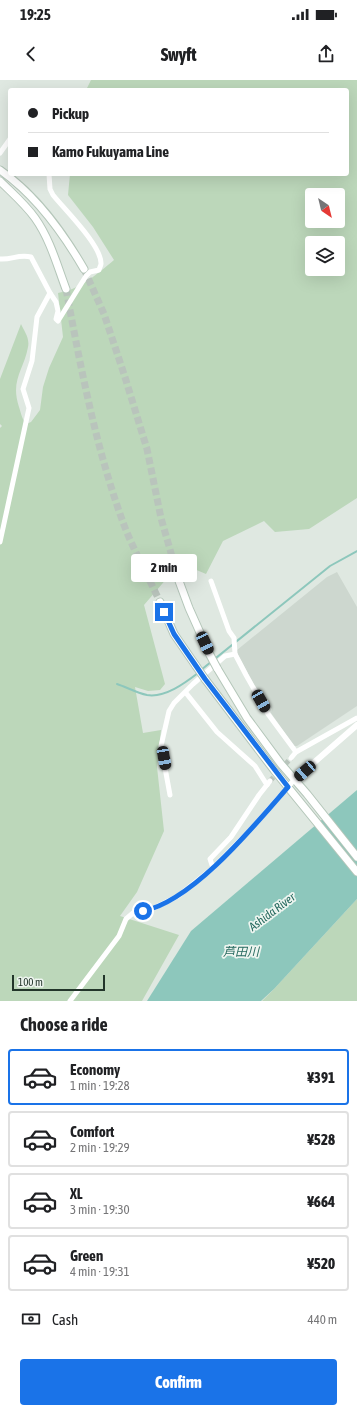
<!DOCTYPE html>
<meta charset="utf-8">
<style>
:root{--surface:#fff;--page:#f6f6f6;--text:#202124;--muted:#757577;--line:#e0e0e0;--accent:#1a73e8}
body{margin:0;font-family:"Asap Condensed","Noto Sans JP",sans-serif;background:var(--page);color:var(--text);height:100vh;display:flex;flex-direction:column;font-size:15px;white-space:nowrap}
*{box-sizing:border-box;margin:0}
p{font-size:13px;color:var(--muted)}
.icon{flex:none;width:22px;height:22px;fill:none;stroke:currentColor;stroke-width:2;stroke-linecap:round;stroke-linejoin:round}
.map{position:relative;height:921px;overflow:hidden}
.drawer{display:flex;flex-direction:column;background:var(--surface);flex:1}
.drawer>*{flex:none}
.banner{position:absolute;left:8px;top:8px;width:341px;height:88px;border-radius:4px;box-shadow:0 4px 16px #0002;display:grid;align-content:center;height:88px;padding:0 20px;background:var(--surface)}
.needle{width:26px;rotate:145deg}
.fabs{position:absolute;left:305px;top:108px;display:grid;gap:8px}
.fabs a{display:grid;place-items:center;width:40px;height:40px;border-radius:4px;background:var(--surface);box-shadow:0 4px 16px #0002;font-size:20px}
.scale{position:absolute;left:12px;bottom:10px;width:93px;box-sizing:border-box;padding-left:4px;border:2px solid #22352a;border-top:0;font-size:11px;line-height:14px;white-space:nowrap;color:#22352a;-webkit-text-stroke:3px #eef5f0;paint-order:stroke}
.end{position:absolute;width:18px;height:18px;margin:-9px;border:5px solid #1a73e8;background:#fff;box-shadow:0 0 0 2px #fff}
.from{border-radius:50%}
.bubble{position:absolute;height:28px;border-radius:4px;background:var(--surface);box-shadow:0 4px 16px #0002;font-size:13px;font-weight:800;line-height:28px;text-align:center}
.car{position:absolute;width:12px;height:24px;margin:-12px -6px;border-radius:5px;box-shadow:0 0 3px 1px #0007;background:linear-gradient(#222 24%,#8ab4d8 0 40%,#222 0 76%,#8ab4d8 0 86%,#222 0)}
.banner b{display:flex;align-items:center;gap:14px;height:38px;font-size:15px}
.banner b+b{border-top:1px solid var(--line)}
.banner i{width:10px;height:10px;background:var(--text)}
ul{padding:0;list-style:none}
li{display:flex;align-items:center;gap:12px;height:56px;margin:0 8px 6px;padding:0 12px;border:2px solid var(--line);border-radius:4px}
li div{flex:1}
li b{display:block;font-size:15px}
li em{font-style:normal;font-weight:800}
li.active{border-color:var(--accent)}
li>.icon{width:36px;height:36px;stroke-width:1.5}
h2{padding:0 20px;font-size:18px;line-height:48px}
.pay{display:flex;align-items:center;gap:10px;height:44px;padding:0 20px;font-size:15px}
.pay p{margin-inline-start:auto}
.primary-button{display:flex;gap:8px;margin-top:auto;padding:8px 20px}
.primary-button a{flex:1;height:46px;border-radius:4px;background:var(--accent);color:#fff;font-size:16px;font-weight:800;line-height:46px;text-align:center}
.status{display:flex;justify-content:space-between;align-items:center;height:28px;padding:0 20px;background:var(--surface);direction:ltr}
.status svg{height:11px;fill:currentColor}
header{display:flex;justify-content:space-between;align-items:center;height:52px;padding:0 20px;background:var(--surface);font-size:18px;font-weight:800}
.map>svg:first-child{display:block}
.built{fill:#cdd7cf}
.green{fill:#bcd7ba;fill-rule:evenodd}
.water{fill:#8dc7bc}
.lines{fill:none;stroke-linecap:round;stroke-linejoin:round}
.stream{stroke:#8dc7bc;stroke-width:2}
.minor-tunnel{stroke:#b9c4bc;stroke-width:5;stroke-dasharray:5 2.5;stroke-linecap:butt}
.secondary-tunnel{stroke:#b9c4bc;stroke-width:7;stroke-dasharray:7 3.5;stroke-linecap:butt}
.secondary-casing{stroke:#b4c6b9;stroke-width:9}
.minor{stroke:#fff;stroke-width:5}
.tertiary{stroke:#fff;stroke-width:6}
.secondary{stroke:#fff;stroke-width:7}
.secondary-bridge-casing{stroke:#b4c6b9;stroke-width:9;stroke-linecap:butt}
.secondary-bridge{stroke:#fff;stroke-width:7}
.route{stroke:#1a73e8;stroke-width:5}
.labels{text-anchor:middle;stroke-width:3.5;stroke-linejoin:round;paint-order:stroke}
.water-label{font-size:12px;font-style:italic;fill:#25695e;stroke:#eef5f0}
</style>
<div class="status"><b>19:25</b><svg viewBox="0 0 49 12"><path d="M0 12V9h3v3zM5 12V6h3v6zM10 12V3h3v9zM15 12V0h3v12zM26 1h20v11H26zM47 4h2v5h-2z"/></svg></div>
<header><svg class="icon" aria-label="back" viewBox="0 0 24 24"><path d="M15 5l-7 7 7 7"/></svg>Swyft<svg class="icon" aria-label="share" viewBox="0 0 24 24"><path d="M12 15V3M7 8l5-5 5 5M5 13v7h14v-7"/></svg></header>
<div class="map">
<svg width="357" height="921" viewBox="0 0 357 921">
<rect width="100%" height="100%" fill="#dfe8e1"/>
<path class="built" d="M337,492l20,35v99l-60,40h-3l-23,-33 1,-4 -17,-23 -18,-33v-3l90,-73z"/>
<g class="green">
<path d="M91,0h266v418l-48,31 -34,3 -11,-11 -41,20 -17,33 -26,-11 -36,42 21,79 -5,6 -12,1 -13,-4 8,46 18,-3 -4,37 7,64 -27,61 -17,24 59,19 -37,66h-142v-573l2,-2 -2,-2v-45l21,-55c3,7 9,14 7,23 -4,23 -18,33 -9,60 2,6 3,12 7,17l5,-2 9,-12 3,-23 6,-19 14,-31 -5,-44c23,-4 39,-19 56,-33l-21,-33 -25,-32 2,-21h277v-84h-261zM312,115h26v26h-26zM312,163h26v26h-26z"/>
<path d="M357,819v102h-95l12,-12z"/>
</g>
<path class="water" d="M357,710v109l-83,90 -13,12h-114l44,-70z"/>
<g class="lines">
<g class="stream">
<path d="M201,590l129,-104 27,-15"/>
<path d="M117,604c9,3 20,9 30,11 18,3 38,-12 51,-22"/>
</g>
<path class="minor-tunnel" d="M270,701l21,-23"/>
<g class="secondary-tunnel">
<path d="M84,189l20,45 20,60 23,75 14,69 18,63"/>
<path d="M66,209c15,80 30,160 58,236 10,26 24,51 36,77"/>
</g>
<defs>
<g id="secondary">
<path d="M0,90c36,25 62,61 84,99"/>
<path d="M0,101c12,12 25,23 35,37 15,21 22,47 31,71"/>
<path d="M179,501l10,27 21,47"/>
<path d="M160,522l14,32 22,32"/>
<path d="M217,588l30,50 34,46 26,30 50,63"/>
<path d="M205,599l69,91 83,102"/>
</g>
</defs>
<use href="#secondary" class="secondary-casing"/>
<g class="minor">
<path d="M0,73l10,-14"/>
<path d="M0,179c12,1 18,-5 31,-2l19,36 6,9 2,9 -2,8 2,2 28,-45 4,-4 9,-2c0,-1 2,-5 2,-6 1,-18 -36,-54 -48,-69l-3,-6 -1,-15"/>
<path d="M0,462l29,-134 -6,-19 9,-28 5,-44 13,-24"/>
<path d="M211,501l18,50 5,7 1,16 11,21 22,39 28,38"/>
<path d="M186,613l31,39 38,34 12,19"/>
<path d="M291,678l5,-6 61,-34"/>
<path d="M170,715l-9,-49 8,-35 5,-8 19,-19 32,-28 10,-2"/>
<path d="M213,788l-3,-9 21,-22 28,-42 11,-14"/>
<path d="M70,921l49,-65 7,-17 7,-6 19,-4 26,-13 35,-28 40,-41 41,-47"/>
</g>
<path class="tertiary" d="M294,700l63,-55"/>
<use href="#secondary" class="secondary"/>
<defs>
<g id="secondary-bridge">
<path d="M210,575l7,13"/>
<path d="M196,586l9,13"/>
</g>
</defs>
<use href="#secondary-bridge" class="secondary-bridge-casing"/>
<use href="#secondary-bridge" class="secondary-bridge"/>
</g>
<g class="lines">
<path class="route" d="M143,831c50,-10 111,-85 145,-124l-83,-108 -31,-45 -10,-22"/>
</g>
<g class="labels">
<g class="water-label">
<text transform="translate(272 832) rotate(-37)" y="4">Ashida River</text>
<text x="241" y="876">芦田川</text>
</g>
</g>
</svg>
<div class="fabs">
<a><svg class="needle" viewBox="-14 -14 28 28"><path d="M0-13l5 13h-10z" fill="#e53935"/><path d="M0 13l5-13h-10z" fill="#757577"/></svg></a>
<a><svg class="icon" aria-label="layers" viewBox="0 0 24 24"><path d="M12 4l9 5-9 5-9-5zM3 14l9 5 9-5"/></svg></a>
</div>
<div class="scale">100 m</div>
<i class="end from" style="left:143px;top:831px"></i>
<i class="end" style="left:164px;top:532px"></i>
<div class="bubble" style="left:131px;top:474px;width:66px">2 min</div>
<i class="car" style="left:205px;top:563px;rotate:155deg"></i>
<i class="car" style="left:261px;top:621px;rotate:150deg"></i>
<i class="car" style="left:164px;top:678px;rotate:170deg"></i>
<i class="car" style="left:305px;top:691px;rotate:229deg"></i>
<div class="banner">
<b><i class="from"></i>Pickup</b>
<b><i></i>Kamo Fukuyama Line</b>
</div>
</div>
<section class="drawer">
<h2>Choose a ride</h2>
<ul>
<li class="active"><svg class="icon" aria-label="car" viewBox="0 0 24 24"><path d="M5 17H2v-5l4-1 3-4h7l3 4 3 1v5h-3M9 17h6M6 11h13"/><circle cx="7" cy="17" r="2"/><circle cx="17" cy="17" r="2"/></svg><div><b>Economy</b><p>1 min · 19:28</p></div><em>¥391</em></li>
<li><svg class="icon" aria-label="car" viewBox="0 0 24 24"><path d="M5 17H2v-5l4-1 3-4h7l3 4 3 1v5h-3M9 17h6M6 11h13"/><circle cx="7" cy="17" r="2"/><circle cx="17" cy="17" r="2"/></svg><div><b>Comfort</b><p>2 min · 19:29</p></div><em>¥528</em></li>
<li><svg class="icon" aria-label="car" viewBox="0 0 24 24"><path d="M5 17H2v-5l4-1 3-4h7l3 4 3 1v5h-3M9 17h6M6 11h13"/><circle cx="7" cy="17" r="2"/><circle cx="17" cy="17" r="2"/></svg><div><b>XL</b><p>3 min · 19:30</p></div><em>¥664</em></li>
<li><svg class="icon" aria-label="car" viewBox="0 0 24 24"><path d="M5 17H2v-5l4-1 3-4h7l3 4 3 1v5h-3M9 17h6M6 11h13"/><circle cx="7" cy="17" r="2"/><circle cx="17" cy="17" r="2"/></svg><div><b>Green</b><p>4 min · 19:31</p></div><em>¥520</em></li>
</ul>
<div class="pay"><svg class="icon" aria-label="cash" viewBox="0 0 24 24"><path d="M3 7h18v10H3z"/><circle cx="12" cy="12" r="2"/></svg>Cash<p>440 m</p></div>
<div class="primary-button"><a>Confirm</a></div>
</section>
